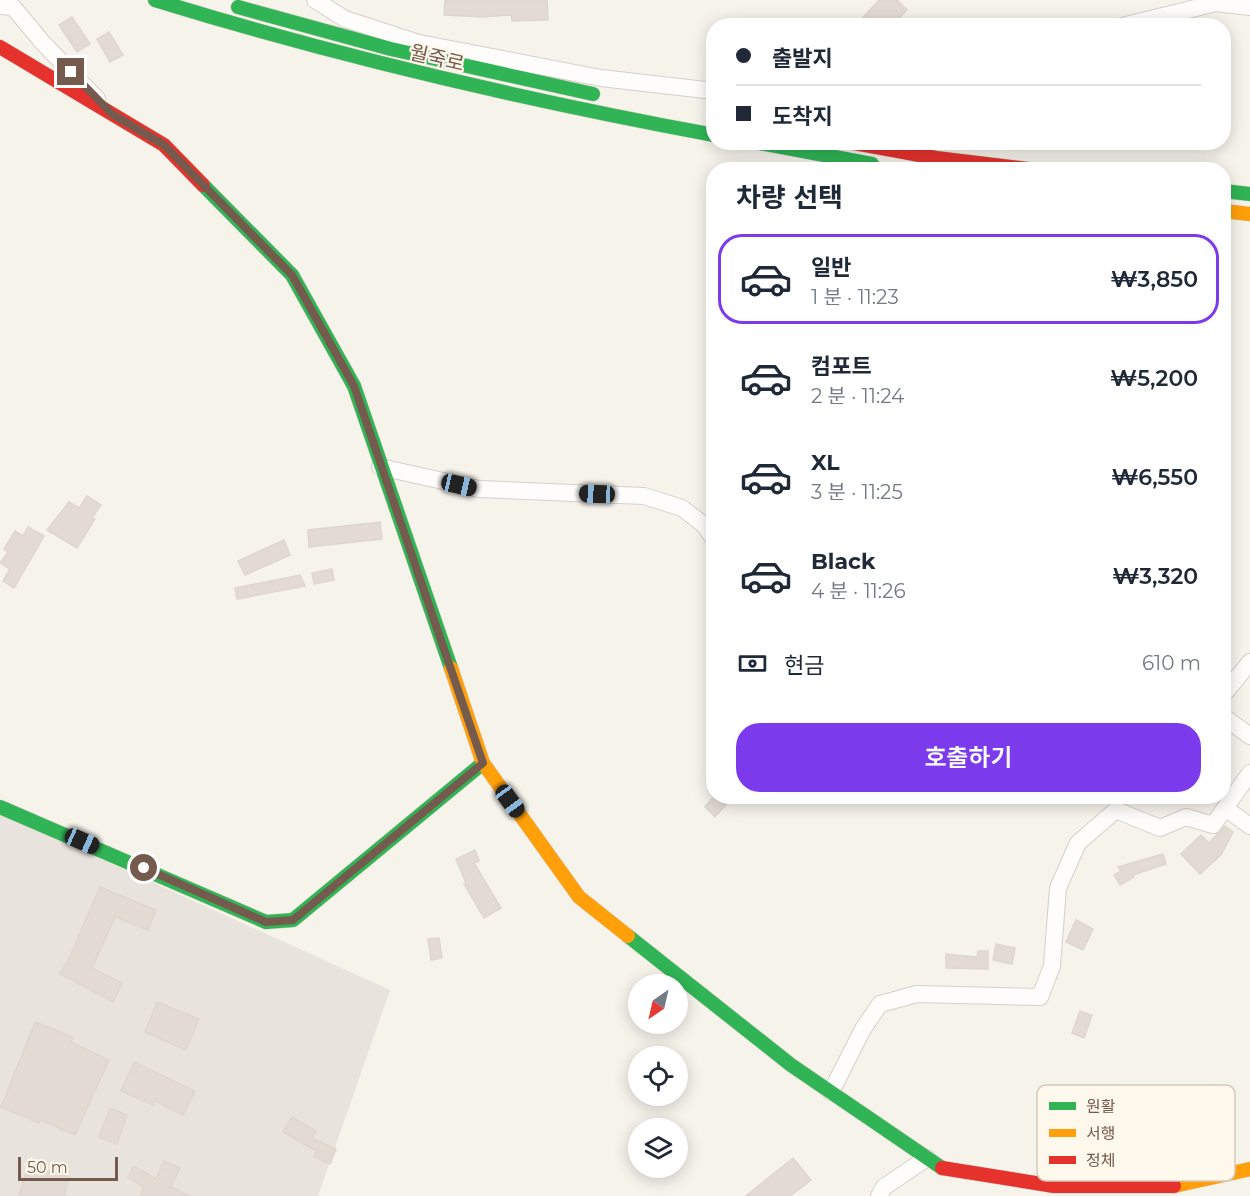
<!DOCTYPE html>
<html lang="ko">
<meta charset="utf-8">
<style>
:root{--surface:#fff;--page:#f6f6f7;--text:#1f2937;--muted:#747a83;--line:#e0e1e3;--accent:#7c3aed}
body{margin:0;font-family:Montserrat,"Noto Sans KR",sans-serif;background:var(--page);color:var(--text);height:100vh;display:flex;flex-direction:column;font-size:22px;white-space:nowrap}
*{box-sizing:border-box;margin:0}
p{font-size:20px;color:var(--muted)}
.icon{flex:none;width:33px;height:33px;fill:none;stroke:currentColor;stroke-width:2;stroke-linecap:round;stroke-linejoin:round}
.map{position:relative;flex:1;overflow:hidden}
.drawer{position:absolute;left:706px;top:162px;width:525px;height:642px;display:flex;flex-direction:column;background:var(--surface);border-radius:24px;box-shadow:0 3px 15px #0003}
.drawer>*{flex:none}
.guide{position:absolute;left:706px;top:18px;width:525px;height:132px;border-radius:24px;box-shadow:0 3px 15px #0003;display:grid;align-content:center;height:132px;padding:0 30px;background:var(--surface)}
.needle{width:39px;rotate:214deg}
.buttons{position:absolute;left:628px;top:974px;display:grid;gap:12px}
.buttons a{display:grid;place-items:center;width:60px;height:60px;border-radius:50%;background:var(--surface);box-shadow:0 3px 15px #0003;font-size:30px}
.scale{position:absolute;left:18px;bottom:15px;width:100px;box-sizing:border-box;padding-left:6px;border:3px solid #745b4d;border-top:0;font-size:16px;line-height:21px;white-space:nowrap;color:#745b4d;-webkit-text-stroke:4px #fef8ed;paint-order:stroke}
.end{position:absolute;width:27px;height:27px;margin:-14px;border:8px solid #745b4d;background:#fff;box-shadow:0 0 0 3px #fff}
.from{border-radius:50%}
.car{position:absolute;width:18px;height:36px;margin:-18px -9px;border-radius:8px;box-shadow:0 0 4px 2px #0007;background:linear-gradient(#222 24%,#8ab4d8 0 40%,#222 0 76%,#8ab4d8 0 86%,#222 0)}
.guide b{display:flex;align-items:center;gap:21px;height:57px;font-size:22px}
.guide b+b{border-top:2px solid var(--line)}
.guide i{width:15px;height:15px;background:var(--text)}
ul{padding:0;list-style:none}
li{display:flex;align-items:center;gap:18px;height:90px;margin:0 12px 9px;padding:0 18px;border:3px solid transparent;border-radius:24px}
li div{flex:1}
li b{display:block;font-size:22px}
li em{font-style:normal;font-weight:600}
li.on{border-color:var(--accent)}
li>.icon{width:54px;height:54px;stroke-width:1.5}
h2{padding:0 30px;font-size:27px;line-height:72px}
.pay{display:flex;align-items:center;gap:15px;height:66px;padding:0 30px;font-size:22px}
.pay p{margin-inline-start:auto}
.action{display:flex;gap:12px;margin-top:auto;padding:12px 30px}
.action a{flex:1;height:69px;border-radius:24px;background:var(--accent);color:#fff;font-size:24px;font-weight:600;line-height:69px;text-align:center}
.map>svg:first-child{display:block}
.industrial{fill:#e9e3dd}
.building{fill:#e3dbd3;stroke:#dfd6ce;stroke-width:1.5}
.lines{fill:none;stroke-linecap:round;stroke-linejoin:round}
.street-casing{stroke:#d5cfc9;stroke-width:18}
.fast-casing{stroke:#d6cfc8;stroke-width:15}
.slow-casing{stroke:#d6cfc8;stroke-width:15}
.jam-casing{stroke:#d6cfc8;stroke-width:15}
.street{stroke:#fefdfc;stroke-width:16}
.fast{stroke:#30b455;stroke-width:14}
.slow{stroke:#ff9f0a;stroke-width:14}
.jam{stroke:#e5322d;stroke-width:14}
.route{stroke:#745b4d;stroke-width:8}
.labels{text-anchor:middle;stroke-width:4.5;stroke-linejoin:round;paint-order:stroke}
.street-label{font-size:20px;fill:#745b4d;stroke:#fef8ed}
.key{fill:#fef8ed;stroke:#d5c9bd;stroke-width:1.5}
.key-label{font-size:16px;fill:#745b4d}
</style>
<div class="map">
<svg width="1250" height="1196" viewBox="0 0 1250 1196">
<rect width="100%" height="100%" fill="#f6f3eb"/>
<path class="industrial" d="M0,813l390,177 -72,206h-318z"/>
<g class="building">
<path d="M445,0h102l1,20 -36,1 -1,-6 -27,2 -40,-2z"/>
<path d="M879,0h18l10,10 -15,16h-37z"/>
<path d="M72,17l18,27 -13,8 -18,-27z"/>
<path d="M109,32l14,23 -13,7 -13,-23z"/>
<path d="M87,496l14,9 -9,13 3,1 -18,29 -30,-18 22,-28 10,6z"/>
<path d="M380,522l2,17 -73,8 -1,-17z"/>
<path d="M28,527l16,9 -30,52 -11,-7 7,-12 -10,-6 8,-11 -4,-3 11,-18 8,5z"/>
<path d="M284,540l6,15 -45,20 -7,-14z"/>
<path d="M332,569l2,11 -20,4 -2,-11z"/>
<path d="M300,575l5,11 -68,13 -2,-11z"/>
<path d="M714,796h20l-19,21 -10,-10z"/>
<path d="M1225,826l8,6 -12,23 -21,19 -19,-20 20,-19 8,8z"/>
<path d="M475,850l4,11 -5,2 27,45 -17,10 -20,-34 2,-1 -10,-24z"/>
<path d="M1163,854l3,10 -33,11 1,2 -14,8 -6,-10 7,-4 -3,-4z"/>
<path d="M100,887l56,23 -8,20 -33,-13 -23,51 30,15 -9,19 -53,-28 10,-18z"/>
<path d="M1076,920l17,9 -10,21 -17,-8z"/>
<path d="M439,938l3,20 -11,2 -3,-21z"/>
<path d="M996,944l19,4 -3,16 -19,-4z"/>
<path d="M978,951h10v18l-42,-1v-14l31,3z"/>
<path d="M157,1002l42,17 -13,31 -41,-18z"/>
<path d="M1080,1011l12,4 -8,23 -12,-5z"/>
<path d="M35,1022l38,15 -2,5 38,18 -34,75 -35,-15 -1,3 -38,-16z"/>
<path d="M134,1062l61,29 -12,24 -28,-14 -2,4 -32,-14z"/>
<path d="M110,1108l17,7 -10,29 -18,-7z"/>
<path d="M292,1117l24,14 -4,7 24,11 -6,15 -16,-7 2,-6 -33,-19z"/>
<path d="M793,1158l18,22 -21,16h-44z"/>
<path d="M164,1161l16,7 -9,19 19,9h-50l4,-9 -16,-10 6,-11 22,13z"/>
<path d="M28,1165l41,12 -5,19h-45z"/>
</g>
<g class="lines">
<defs>
<g id="street">
<path d="M315,0l30,19 74,24 182,35 113,13"/>
<path d="M0,6l13,1 30,36 54,56"/>
<path d="M1122,26l94,-23 34,4"/>
<path d="M380,467l99,22 165,7 38,12 22,17 10,14"/>
<path d="M1224,694l26,-32"/>
<path d="M1224,717l26,19"/>
<path d="M1225,808l25,18"/>
<path d="M831,1092l32,-63 17,-25 37,-10 123,3 12,-31 6,-78 20,-45 38,-33 44,18 26,-11 27,8 37,-52"/>
<path d="M879,1196l5,-9 43,-29"/>
</g>
<g id="fast">
<path d="M155,0c184,57 370,100 559,135"/>
<path d="M238,7l153,42 202,45"/>
<path d="M754,142l118,22"/>
<path d="M203,185l89,90 62,111 97,282"/>
<path d="M1224,191l26,3"/>
<path d="M0,807l266,115 27,-2 190,-157"/>
<path d="M628,936l163,129 151,103"/>
</g>
<g id="slow">
<path d="M1224,211l26,3"/>
<path d="M451,668l32,95 96,134 49,39"/>
<path d="M1174,1186l76,-17"/>
</g>
<g id="jam">
<path d="M0,47l164,98 39,40"/>
<path d="M849,142l87,16 100,12"/>
<path d="M942,1168l112,18h120"/>
</g>
</defs>
<use href="#street" class="street-casing"/>
<use href="#fast" class="fast-casing"/>
<use href="#slow" class="slow-casing"/>
<use href="#jam" class="jam-casing"/>
<use href="#street" class="street"/>
<use href="#fast" class="fast"/>
<use href="#slow" class="slow"/>
<use href="#jam" class="jam"/>
</g>
<g class="lines">
<path class="route" d="M71,72l41,42 52,31 128,130 62,111 129,377 -190,157 -27,2 -122,-54"/>
</g>
<g class="labels">
<g class="street-label">
<text transform="translate(437 58) rotate(13)" y="7">월죽로</text>
</g>
</g>
<rect x="1037" y="1085" width="198" height="96" rx="9" class="key"/>
<rect x="1049" y="1102" width="27" height="8" fill="#30b455"/>
<rect x="1049" y="1129" width="27" height="8" fill="#ff9f0a"/>
<rect x="1049" y="1156" width="27" height="8" fill="#e5322d"/>
<g class="key-label">
<text x="1086" y="1112">원활</text>
<text x="1086" y="1139">서행</text>
<text x="1086" y="1166">정체</text>
</g>
</svg>
<div class="buttons">
<a><svg class="needle" viewBox="-14 -14 28 28"><path d="M0-13l5 13h-10z" fill="#e53935"/><path d="M0 13l5-13h-10z" fill="#747a83"/></svg></a>
<a><svg class="icon" aria-label="locate" viewBox="0 0 24 24"><circle cx="12" cy="12" r="6"/><path d="M12 2v4M12 18v4M2 12h4M18 12h4"/></svg></a>
<a><svg class="icon" aria-label="layers" viewBox="0 0 24 24"><path d="M12 4l9 5-9 5-9-5zM3 14l9 5 9-5"/></svg></a>
</div>
<div class="scale">50 m</div>
<i class="end from" style="left:144px;top:868px"></i>
<i class="end" style="left:71px;top:72px"></i>
<i class="car" style="left:459px;top:485px;rotate:103deg"></i>
<i class="car" style="left:597px;top:494px;rotate:272deg"></i>
<i class="car" style="left:510px;top:801px;rotate:144deg"></i>
<i class="car" style="left:82px;top:841px;rotate:114deg"></i>
<div class="guide">
<b><i class="from"></i>출발지</b>
<b><i></i>도착지</b>
</div>
<section class="drawer">
<h2>차량 선택</h2>
<ul>
<li class="on"><svg class="icon" aria-label="car" viewBox="0 0 24 24"><path d="M5 17H2v-5l4-1 3-4h7l3 4 3 1v5h-3M9 17h6M6 11h13"/><circle cx="7" cy="17" r="2"/><circle cx="17" cy="17" r="2"/></svg><div><b>일반</b><p>1 분 · 11:23</p></div><em>₩3,850</em></li>
<li><svg class="icon" aria-label="car" viewBox="0 0 24 24"><path d="M5 17H2v-5l4-1 3-4h7l3 4 3 1v5h-3M9 17h6M6 11h13"/><circle cx="7" cy="17" r="2"/><circle cx="17" cy="17" r="2"/></svg><div><b>컴포트</b><p>2 분 · 11:24</p></div><em>₩5,200</em></li>
<li><svg class="icon" aria-label="car" viewBox="0 0 24 24"><path d="M5 17H2v-5l4-1 3-4h7l3 4 3 1v5h-3M9 17h6M6 11h13"/><circle cx="7" cy="17" r="2"/><circle cx="17" cy="17" r="2"/></svg><div><b>XL</b><p>3 분 · 11:25</p></div><em>₩6,550</em></li>
<li><svg class="icon" aria-label="car" viewBox="0 0 24 24"><path d="M5 17H2v-5l4-1 3-4h7l3 4 3 1v5h-3M9 17h6M6 11h13"/><circle cx="7" cy="17" r="2"/><circle cx="17" cy="17" r="2"/></svg><div><b>Black</b><p>4 분 · 11:26</p></div><em>₩3,320</em></li>
</ul>
<div class="pay"><svg class="icon" aria-label="cash" viewBox="0 0 24 24"><path d="M3 7h18v10H3z"/><circle cx="12" cy="12" r="2"/></svg>현금<p>610 m</p></div>
<div class="action"><a>호출하기</a></div>
</section>
</div>
